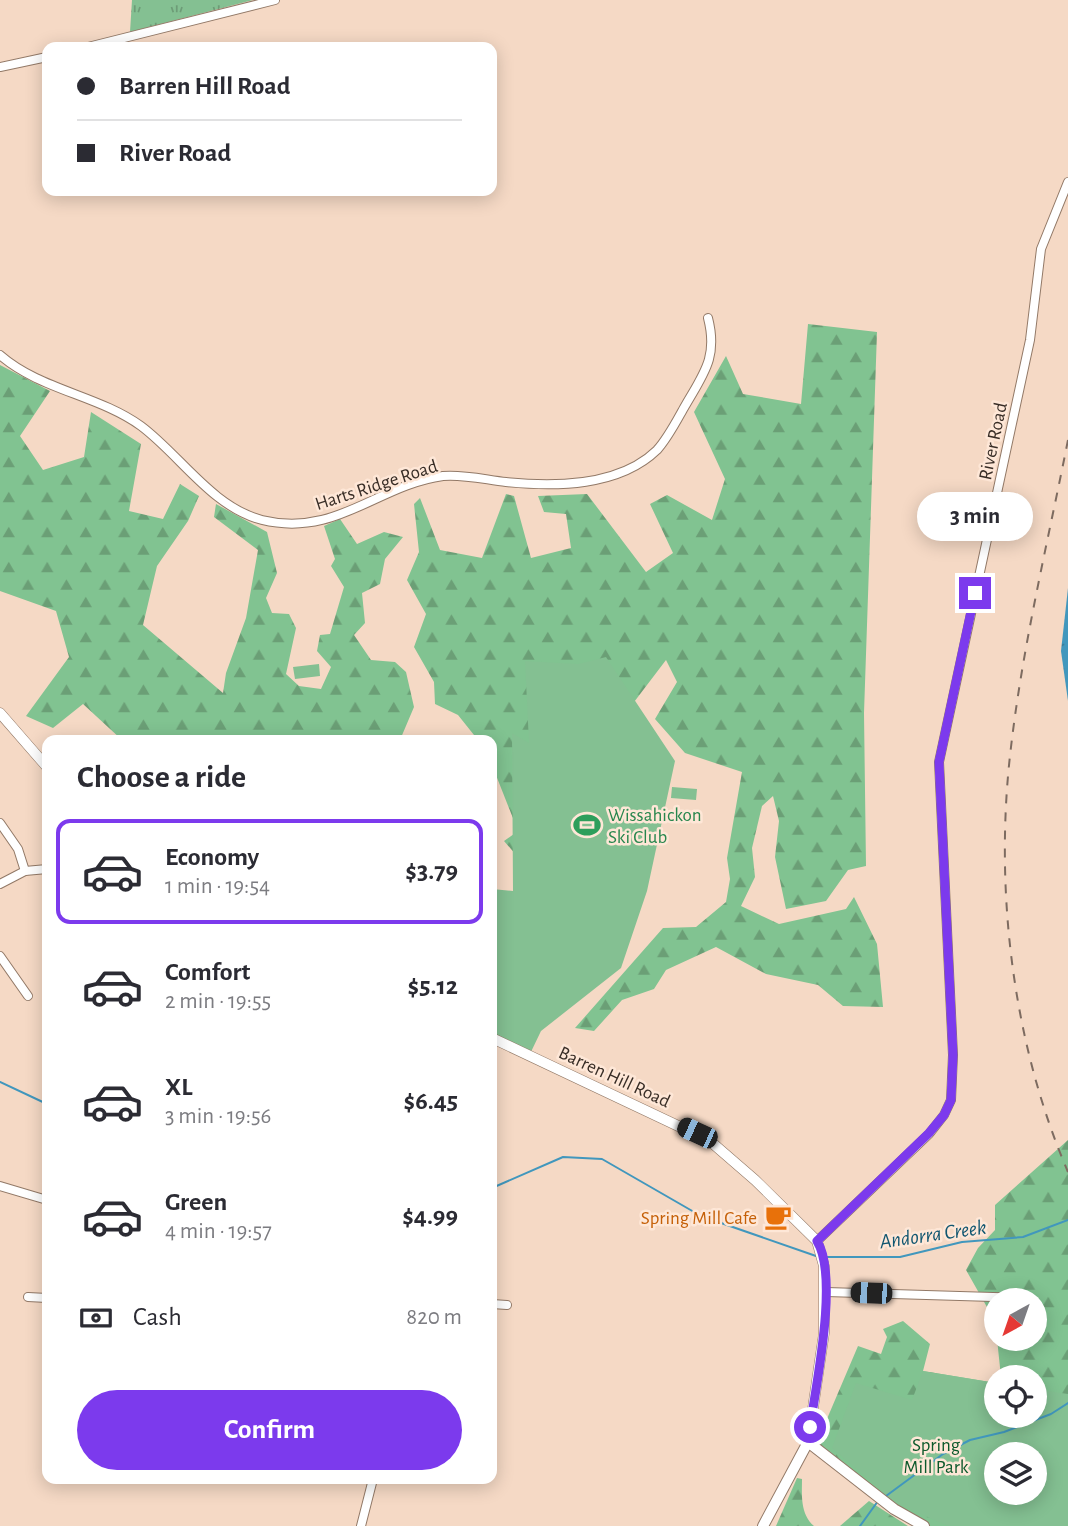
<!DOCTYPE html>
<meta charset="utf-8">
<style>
:root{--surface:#fff;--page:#f2f2f3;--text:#2b2b33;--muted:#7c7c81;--line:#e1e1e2;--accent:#7c3aed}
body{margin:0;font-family:"Alegreya Sans",sans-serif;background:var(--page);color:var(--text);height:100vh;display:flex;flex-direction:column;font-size:26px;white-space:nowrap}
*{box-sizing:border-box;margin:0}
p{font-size:23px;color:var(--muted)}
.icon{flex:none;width:38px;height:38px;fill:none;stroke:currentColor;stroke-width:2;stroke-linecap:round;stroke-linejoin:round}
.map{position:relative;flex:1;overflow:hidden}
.side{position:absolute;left:42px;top:735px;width:455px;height:749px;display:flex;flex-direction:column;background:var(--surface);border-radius:14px;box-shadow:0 4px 18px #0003}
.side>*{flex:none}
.hud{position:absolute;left:42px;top:42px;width:455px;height:154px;border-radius:14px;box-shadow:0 4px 18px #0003;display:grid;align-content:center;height:154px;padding:0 35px;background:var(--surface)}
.needle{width:46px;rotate:220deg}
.tools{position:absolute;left:984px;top:1288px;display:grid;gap:14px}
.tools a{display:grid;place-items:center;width:63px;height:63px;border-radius:50%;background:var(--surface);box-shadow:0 4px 18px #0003;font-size:35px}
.end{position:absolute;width:32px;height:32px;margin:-16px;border:9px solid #7c3aed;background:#fff;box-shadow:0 0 0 4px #fff}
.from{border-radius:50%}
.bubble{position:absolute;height:49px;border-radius:24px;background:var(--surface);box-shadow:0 4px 18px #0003;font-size:23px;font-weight:600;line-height:49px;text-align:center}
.car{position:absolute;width:21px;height:42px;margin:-21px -10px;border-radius:9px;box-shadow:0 0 5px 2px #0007;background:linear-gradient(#222 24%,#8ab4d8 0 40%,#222 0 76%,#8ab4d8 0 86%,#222 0)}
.hud b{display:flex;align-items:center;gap:24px;height:66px;font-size:26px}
.hud b+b{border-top:2px solid var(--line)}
.hud i{width:18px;height:18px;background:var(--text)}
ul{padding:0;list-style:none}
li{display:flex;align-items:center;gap:21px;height:105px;margin:0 14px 10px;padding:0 21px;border:4px solid transparent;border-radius:14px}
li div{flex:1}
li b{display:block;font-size:26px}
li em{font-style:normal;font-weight:600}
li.selected{border-color:var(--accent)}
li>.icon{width:63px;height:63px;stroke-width:1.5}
h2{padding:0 35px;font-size:32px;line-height:84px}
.pay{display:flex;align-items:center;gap:18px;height:77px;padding:0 35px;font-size:26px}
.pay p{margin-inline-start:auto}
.button{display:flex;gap:14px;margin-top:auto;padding:14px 35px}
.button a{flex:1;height:80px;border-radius:42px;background:var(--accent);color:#fff;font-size:28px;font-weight:600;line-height:80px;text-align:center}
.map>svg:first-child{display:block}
.grass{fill:url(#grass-tufts)}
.forest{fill:url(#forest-firs);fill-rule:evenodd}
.park{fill:#84c092;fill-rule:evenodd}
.water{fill:url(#water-ripples)}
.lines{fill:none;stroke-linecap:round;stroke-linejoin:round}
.stream{stroke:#4197bd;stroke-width:2}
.minor-casing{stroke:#927967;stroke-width:10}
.tertiary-casing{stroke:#927967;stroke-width:11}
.secondary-casing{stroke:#927967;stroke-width:12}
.minor{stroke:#fff;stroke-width:8}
.tertiary{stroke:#fff;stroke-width:10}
.secondary{stroke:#fff;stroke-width:10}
.rail{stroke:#7d6b60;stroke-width:2;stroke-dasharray:9 9;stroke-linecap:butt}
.route{stroke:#7c3aed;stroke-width:9}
.labels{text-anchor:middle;stroke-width:5;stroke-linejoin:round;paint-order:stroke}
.street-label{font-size:19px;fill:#382d26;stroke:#fee7d7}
.leisure-label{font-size:19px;fill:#27864d;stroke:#fee7d7;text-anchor:start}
.food-label{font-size:19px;fill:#c56008;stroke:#fee7d7;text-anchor:end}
.park-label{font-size:19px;fill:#0c592b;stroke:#fee7d7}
.water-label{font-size:21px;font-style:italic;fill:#115670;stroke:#fee7d7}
</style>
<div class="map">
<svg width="1068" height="1526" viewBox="0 0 1068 1526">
<defs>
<pattern id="grass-tufts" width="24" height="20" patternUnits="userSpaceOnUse" patternTransform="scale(1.75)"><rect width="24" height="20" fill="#84c092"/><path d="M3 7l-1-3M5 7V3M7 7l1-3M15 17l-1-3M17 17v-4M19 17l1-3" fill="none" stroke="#6d9c77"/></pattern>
<pattern id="forest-firs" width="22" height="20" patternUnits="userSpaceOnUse" patternTransform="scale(1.75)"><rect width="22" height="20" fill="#81c391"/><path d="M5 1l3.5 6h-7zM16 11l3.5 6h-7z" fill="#6b9f76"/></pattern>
<pattern id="water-ripples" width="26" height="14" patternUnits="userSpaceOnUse" patternTransform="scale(1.75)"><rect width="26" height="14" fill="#4197bd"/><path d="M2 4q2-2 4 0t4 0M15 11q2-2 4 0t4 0" fill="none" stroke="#377c99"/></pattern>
</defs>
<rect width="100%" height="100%" fill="#f5d9c5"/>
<path class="grass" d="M132,0h121l-123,32z"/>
<g class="forest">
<path d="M808,324l69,8 -13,381 2,153 -18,4 -22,31 -40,8 -11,-52 4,-36 -6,-25 -11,10 -10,42 3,29 -14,29 38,18 67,-15 8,-12 23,47 6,63 -40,-1 -25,-21 -52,-11 -50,-27 -50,23 -12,19 -32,11 -28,31 -19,-3 88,-100 33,-1 30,-25 4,-23 -3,-21 15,-86 -57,-19 -30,-34 22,-37 -11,-22 -149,196 -13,-15 14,-10 -26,-66v-25h-14l-20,-25 -23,-11 -1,-22 -20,-35 12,-33 -19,-34 12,-28 -5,-48 6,-6 20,52 42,8 24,-64 8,2 17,62 40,-10 -5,-34 -22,-2 -6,-16 49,-2 59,78 27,-19 -23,-49 17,-9 45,25 13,-41 -31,-67 32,-56 17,38 58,10z"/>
<path d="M0,365l50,26 -30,45 23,34 41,-13 7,-45 50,32 -12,67 34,8 17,-35 19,12 -11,25 -31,45 -14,59 80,68 3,-20 20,-55 12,-68 -44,-33 2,-13 51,28 10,41 -11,25 6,15 17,1 7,14 -10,46 13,12 22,3 10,-22 -14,-16 3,-16 10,-1 14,-47 -13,-21 4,-7 -11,-33 16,-7 17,25 27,-12 19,5 -18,22 -5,25 -18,9 3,30 -11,12 17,25 24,2 11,10 8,35 -14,33h-278l-39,-36 -30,24 -27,-12 43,-59 -13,-46 -56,-20z"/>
<path d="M1068,1140v386h-143l-110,-79 43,-101 23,8 6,-17 -4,-8 20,-8 27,23 -7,27 73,12v33h38v-39h-33l-4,-38h37v-39h-38v23l-30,-53 12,-22 17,-18v-25zM996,1454h38v39h-38z"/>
<path d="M797,1478l5,1c0,16 -2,35 12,47h-38z"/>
<path d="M869,1501l39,25h-68z"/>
</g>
<g class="park">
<path d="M606,657l69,104 -28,130 -26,77 -80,63 -12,25 -37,-18v-149l21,2 -1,-158 17,10 -4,-82 53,3z"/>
<path d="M319,664l1,12 -25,3 -2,-12z"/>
<path d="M672,787l25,2 -1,11 -25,-2z"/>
<path d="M923,1371l73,12v33h38v-27l34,5v132h-120l-52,-23 -64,-55 24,-65 56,17zM996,1454h38v39h-38z"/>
</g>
<path class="water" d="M1068,588v113l-7,-50z"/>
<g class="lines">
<g class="stream">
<path d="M0,1082l47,22"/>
<path d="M492,1188l71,-31 39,2 99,57 115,40"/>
<path d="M825,1257h75l62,-15 61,-5 45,-17"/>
<path d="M886,1496l57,-42 27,-14 34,-8 47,-18 17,-11"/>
<path d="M860,1526l18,-25"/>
</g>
<defs>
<g id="minor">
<path d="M88,47l187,-47"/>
<path d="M0,67l47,-10"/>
<path d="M0,355c40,35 98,40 141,71 39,29 71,81 121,94 74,18 115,-35 181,-44 20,-2 44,4 63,6 49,5 113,5 151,-32 11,-12 20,-30 28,-44 19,-33 33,-49 23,-88"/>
<path d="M0,823l18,26 7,22"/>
<path d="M0,884l25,-13 22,-2"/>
<path d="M0,956l28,40"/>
<path d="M0,1186l47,14"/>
<path d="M817,1241l112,-107 15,-19 7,-15 2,-45 -14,-293 91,-422 11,-91 27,-67"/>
<path d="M826,1292l198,6"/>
<path d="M28,1297l19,1"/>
<path d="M492,1304l15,1"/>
<path d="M361,1526l12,-47"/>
</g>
<g id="tertiary">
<path d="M0,713l47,54"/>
<path d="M492,1038l218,103 45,39 62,61 7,25v67l-16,109"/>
</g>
<path id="secondary" d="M763,1526l45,-84 86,67 30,17"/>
</defs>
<use href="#minor" class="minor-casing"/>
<use href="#tertiary" class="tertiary-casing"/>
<use href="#secondary" class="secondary-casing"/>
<use href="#minor" class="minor"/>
<use href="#tertiary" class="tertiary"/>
<use href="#secondary" class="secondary"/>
<path class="rail" d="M1068,440c-20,101 -45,204 -57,307 -17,140 1,295 57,425"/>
</g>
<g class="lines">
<path class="route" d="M810,1427c6,-42 29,-151 7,-186l112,-108 15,-18 7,-15 2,-45 -14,-293 36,-169"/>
</g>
<defs>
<symbol id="stadium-bare" viewBox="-9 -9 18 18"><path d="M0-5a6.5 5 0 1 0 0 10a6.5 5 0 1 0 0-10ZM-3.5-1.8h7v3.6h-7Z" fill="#2e9e5b" stroke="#fee7d7" stroke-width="2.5" paint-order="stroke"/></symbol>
<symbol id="cafe-bare" viewBox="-9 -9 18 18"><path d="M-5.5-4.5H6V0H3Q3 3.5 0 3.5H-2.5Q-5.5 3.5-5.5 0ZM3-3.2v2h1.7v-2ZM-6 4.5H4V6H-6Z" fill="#e8710a" stroke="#fee7d7" stroke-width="2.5" paint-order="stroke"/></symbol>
</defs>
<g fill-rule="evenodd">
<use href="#stadium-bare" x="568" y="806" width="38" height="38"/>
<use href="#cafe-bare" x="759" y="1198" width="38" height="38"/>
</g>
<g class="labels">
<g class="street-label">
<text transform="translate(992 441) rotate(-78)" y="7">River Road</text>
<text transform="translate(376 484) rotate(-18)" y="7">Harts Ridge Road</text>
<text transform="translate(615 1076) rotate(25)" y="7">Barren Hill Road</text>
</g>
<g class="leisure-label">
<text x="608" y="821">Wissahickon<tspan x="608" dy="22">Ski Club</tspan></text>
</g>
<g class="food-label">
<text x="757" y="1224">Spring Mill Cafe</text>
</g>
<g class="park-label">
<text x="936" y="1451">Spring<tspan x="936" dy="22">Mill Park</tspan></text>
</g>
<g class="water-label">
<text transform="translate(933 1234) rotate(-8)" y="7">Andorra Creek</text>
</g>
</g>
</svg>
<div class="tools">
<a><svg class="needle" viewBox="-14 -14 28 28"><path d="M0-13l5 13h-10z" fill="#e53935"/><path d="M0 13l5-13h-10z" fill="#7c7c81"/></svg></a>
<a><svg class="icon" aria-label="locate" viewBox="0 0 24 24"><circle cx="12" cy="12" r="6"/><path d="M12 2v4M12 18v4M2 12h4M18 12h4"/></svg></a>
<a><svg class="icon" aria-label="layers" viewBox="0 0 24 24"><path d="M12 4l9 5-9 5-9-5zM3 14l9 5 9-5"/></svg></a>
</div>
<i class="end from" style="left:810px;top:1427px"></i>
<i class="end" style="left:975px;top:593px"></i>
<div class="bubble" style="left:917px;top:492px;width:116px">3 min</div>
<i class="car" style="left:697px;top:1133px;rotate:295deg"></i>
<i class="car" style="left:871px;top:1293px;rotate:272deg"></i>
<div class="hud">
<b><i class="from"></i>Barren Hill Road</b>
<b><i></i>River Road</b>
</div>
<section class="side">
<h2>Choose a ride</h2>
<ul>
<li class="selected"><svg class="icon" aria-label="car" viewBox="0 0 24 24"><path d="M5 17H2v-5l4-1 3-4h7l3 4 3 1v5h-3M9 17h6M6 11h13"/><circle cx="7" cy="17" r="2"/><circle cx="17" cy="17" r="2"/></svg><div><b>Economy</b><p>1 min · 19:54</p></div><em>$3.79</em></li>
<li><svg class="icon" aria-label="car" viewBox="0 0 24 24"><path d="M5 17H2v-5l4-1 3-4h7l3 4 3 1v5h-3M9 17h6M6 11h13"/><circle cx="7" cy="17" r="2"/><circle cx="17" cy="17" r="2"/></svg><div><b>Comfort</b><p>2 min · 19:55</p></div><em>$5.12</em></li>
<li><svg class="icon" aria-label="car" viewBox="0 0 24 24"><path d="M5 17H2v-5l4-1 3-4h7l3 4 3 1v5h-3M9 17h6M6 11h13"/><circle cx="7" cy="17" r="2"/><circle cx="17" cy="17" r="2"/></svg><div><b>XL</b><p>3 min · 19:56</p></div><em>$6.45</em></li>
<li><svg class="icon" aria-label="car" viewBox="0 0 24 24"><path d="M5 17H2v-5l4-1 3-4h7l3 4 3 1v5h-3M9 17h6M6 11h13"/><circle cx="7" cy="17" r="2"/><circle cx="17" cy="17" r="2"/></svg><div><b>Green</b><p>4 min · 19:57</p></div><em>$4.99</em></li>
</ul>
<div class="pay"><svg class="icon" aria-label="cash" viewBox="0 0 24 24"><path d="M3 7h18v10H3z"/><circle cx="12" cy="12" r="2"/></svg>Cash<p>820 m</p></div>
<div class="button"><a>Confirm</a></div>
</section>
</div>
